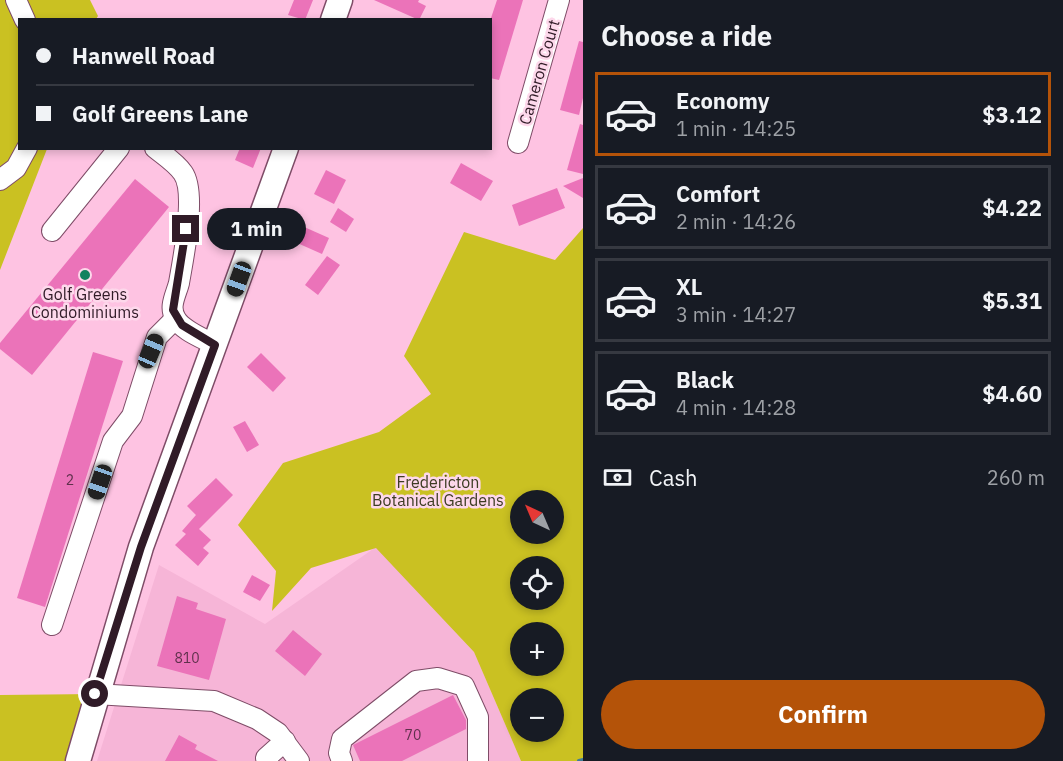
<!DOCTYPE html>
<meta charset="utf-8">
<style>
:root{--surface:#171b24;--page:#20242c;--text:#f1f3f6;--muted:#9ea1a6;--line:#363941;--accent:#b45309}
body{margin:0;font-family:"IBM Plex Sans",sans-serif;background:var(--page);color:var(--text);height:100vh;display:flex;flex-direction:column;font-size:22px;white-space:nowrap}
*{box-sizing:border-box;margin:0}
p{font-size:20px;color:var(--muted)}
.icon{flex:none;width:33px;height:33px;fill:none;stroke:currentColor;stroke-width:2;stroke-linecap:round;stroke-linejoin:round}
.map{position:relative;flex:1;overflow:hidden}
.side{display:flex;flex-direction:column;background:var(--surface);width:480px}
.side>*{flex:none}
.hud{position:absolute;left:18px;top:18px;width:474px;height:132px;border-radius:0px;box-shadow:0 3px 9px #0003;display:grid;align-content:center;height:132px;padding:0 18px;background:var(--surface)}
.needle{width:39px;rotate:316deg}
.controls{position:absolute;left:510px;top:490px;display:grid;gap:12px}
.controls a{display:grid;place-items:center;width:54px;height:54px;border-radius:50%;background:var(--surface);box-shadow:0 3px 9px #0003;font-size:30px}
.end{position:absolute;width:27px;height:27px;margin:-14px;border:8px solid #301b27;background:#fff;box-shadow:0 0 0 3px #fff}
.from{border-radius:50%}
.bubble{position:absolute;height:42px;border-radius:21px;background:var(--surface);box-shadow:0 3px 9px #0003;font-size:20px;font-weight:700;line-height:42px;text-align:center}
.car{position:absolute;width:18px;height:36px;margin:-18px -9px;border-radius:8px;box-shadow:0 0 4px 2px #0007;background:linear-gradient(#222 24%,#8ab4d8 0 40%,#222 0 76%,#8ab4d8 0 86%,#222 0)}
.hud b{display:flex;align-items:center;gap:21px;height:57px;font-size:22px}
.hud b+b{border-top:2px solid var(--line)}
.hud i{width:15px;height:15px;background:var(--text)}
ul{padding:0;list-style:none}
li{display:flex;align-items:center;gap:18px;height:84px;margin:0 12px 9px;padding:0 6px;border:3px solid var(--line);border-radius:0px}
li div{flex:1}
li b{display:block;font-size:22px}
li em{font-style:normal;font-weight:700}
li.on{border-color:var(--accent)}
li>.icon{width:54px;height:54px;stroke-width:1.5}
h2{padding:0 18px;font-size:27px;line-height:72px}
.pay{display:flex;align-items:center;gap:15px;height:66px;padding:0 18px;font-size:22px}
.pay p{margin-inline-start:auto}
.action{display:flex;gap:12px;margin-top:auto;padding:12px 18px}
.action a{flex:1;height:69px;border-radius:36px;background:var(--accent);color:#fff;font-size:24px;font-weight:700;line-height:69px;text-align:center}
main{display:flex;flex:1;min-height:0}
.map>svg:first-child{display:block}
.built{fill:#f6b5d7}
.green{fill:#cac122;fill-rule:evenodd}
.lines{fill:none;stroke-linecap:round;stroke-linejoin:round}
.stream{stroke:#407b97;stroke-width:4}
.building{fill:#eb73b9}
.minor-casing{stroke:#7e4c67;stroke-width:22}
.major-casing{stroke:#7e4c67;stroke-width:27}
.minor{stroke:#fff;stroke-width:20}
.major{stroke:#fff;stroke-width:24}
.route{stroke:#301b27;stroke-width:8}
.poi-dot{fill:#108260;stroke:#fdd8eb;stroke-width:2}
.labels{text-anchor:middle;stroke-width:5;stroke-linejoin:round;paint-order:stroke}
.number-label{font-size:14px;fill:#5f314c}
.street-label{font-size:16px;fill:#301b27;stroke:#fdd8eb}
.poi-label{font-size:16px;fill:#301b27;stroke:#fdd8eb}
.park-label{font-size:16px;fill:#3d3c23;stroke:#fdd8eb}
</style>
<main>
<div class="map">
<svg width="583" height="761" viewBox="0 0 583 761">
<rect width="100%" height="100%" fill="#fec3e2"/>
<path class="built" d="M376,547l98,105 47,109h-424l62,-196 106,59z"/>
<g class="green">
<path d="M0,0h90l8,16 -2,3 -76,1v128l27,1 -47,121z"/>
<path d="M583,228v533h-62l-47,-109 -98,-104 -65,20 -39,43 4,-40 -38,-46 45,-62 96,-31 52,-38 -27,-38 60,-124 91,28zM520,501h34v33h-34zM520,567h34v33h-34zM520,633h34v33h-34zM520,699h34v33h-34z"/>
<path d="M95,694l-17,67h-78v-66z"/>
</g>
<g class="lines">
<path class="stream" d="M579,761l4,-1"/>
</g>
<g class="building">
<path d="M294,0h19l-8,20 -17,-5z"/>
<path d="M374,0h45l-1,2 8,4 -7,14z"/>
<path d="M497,0h26l-24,80 -9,-2v-57z"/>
<path d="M579,41l4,1v56l-4,17 -19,-5z"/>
<path d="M580,124l3,1v49l-16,-4z"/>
<path d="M240,148h21l-8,20 -18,-8z"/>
<path d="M461,163l32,18 -12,20 -31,-18z"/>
<path d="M326,170l20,10 -12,24 -20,-10z"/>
<path d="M583,178v20l-20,-12z"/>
<path d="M135,179l34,28 -137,168 -32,-26v-6z"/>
<path d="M557,188l8,20 -46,18 -7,-21z"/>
<path d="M338,208l16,11 -8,13 -16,-10z"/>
<path d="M302,226l27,12 -7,16 -27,-12z"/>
<path d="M327,256l13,9 -22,30 -13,-10z"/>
<path d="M93,352l30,9 -78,246 -28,-9z"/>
<path d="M261,353l25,25 -13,14 -26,-25z"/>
<path d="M245,421l14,24 -12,7 -14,-25z"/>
<path d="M216,478l17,17 -34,34 12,11 -8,8 6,5 -11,13 -23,-21 11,-11 -4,-3 14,-16 -9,-9z"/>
<path d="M252,575l18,10 -10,16 -17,-9z"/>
<path d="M177,596l21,7 -2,6 30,10 -17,61 -52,-14z"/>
<path d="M293,630l29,24 -17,22 -30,-25z"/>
<path d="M453,695l13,25v9l-64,32h-42l-7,-16z"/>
<path d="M179,735l18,10 -2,4 23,12h-53z"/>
</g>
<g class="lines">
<defs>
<g id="minor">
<path d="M16,0l9,20"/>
<path d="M518,143l41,-143"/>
<path d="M155,148c10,8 21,15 28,25 14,20 0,86 -4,110 -3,12 -11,24 -3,36 7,12 27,19 39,26"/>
<path d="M0,180l16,-12 11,-20"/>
<path d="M52,231l67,-83"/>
<path d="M52,625l61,-184 19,-25 25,-79 18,-18"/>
<path d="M95,694l119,7 43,18 21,14 21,28"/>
<path d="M268,761l-2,-3 19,-17"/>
<path d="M342,761l-3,-8 3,-14 74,-58 22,-3 26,8 14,31v44"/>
</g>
<g id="major">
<path d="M333,20l7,-20"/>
<path d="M78,761l63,-214 145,-399"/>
</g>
</defs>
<use href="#minor" class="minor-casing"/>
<use href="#major" class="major-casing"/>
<use href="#minor" class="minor"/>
<use href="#major" class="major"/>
</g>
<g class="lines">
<path class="route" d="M95,694l46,-147 74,-202 -33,-20 -9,-15 13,-81"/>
</g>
<circle class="poi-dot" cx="85" cy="275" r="6"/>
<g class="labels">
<g class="number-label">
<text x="70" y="485">2</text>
<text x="187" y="663">810</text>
<text x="413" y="740">70</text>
</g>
<g class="street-label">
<text transform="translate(539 72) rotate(-74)" y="6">Cameron Court</text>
</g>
<g class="poi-label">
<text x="85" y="300">Golf Greens<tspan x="85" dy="18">Condominiums</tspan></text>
</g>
<g class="park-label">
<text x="438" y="488">Fredericton<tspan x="438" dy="18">Botanical Gardens</tspan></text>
</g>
</g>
</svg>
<div class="controls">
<a><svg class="needle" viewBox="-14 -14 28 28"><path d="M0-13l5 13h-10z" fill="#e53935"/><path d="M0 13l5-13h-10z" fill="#9ea1a6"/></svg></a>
<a><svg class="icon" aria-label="locate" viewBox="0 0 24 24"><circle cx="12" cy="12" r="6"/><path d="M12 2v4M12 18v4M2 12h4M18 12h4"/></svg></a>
<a>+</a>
<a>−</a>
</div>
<i class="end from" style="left:95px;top:694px"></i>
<i class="end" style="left:186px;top:229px"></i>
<div class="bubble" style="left:207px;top:208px;width:99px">1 min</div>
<i class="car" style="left:239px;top:279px;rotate:200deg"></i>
<i class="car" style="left:151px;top:351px;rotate:23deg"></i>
<i class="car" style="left:100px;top:482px;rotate:199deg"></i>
<div class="hud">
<b><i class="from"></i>Hanwell Road</b>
<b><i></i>Golf Greens Lane</b>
</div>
</div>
<section class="side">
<h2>Choose a ride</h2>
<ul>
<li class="on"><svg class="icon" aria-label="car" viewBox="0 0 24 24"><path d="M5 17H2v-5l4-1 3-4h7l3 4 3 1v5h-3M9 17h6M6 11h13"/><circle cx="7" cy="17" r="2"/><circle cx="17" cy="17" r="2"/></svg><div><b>Economy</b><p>1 min · 14:25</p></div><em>$3.12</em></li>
<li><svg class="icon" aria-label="car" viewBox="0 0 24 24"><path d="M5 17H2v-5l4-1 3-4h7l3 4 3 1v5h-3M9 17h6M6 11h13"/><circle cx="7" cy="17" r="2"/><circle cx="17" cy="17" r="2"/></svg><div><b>Comfort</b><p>2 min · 14:26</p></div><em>$4.22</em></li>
<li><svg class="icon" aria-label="car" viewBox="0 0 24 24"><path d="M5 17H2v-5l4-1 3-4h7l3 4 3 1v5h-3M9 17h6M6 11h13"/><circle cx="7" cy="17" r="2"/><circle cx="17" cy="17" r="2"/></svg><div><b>XL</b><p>3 min · 14:27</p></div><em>$5.31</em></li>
<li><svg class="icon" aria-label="car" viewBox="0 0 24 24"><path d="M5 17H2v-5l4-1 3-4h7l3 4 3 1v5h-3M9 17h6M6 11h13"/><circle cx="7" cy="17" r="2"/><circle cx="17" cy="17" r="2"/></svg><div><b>Black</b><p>4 min · 14:28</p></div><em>$4.60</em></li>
</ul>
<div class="pay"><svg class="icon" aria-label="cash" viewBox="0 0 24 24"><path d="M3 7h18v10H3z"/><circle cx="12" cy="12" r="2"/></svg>Cash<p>260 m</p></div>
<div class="action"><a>Confirm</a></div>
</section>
</main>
